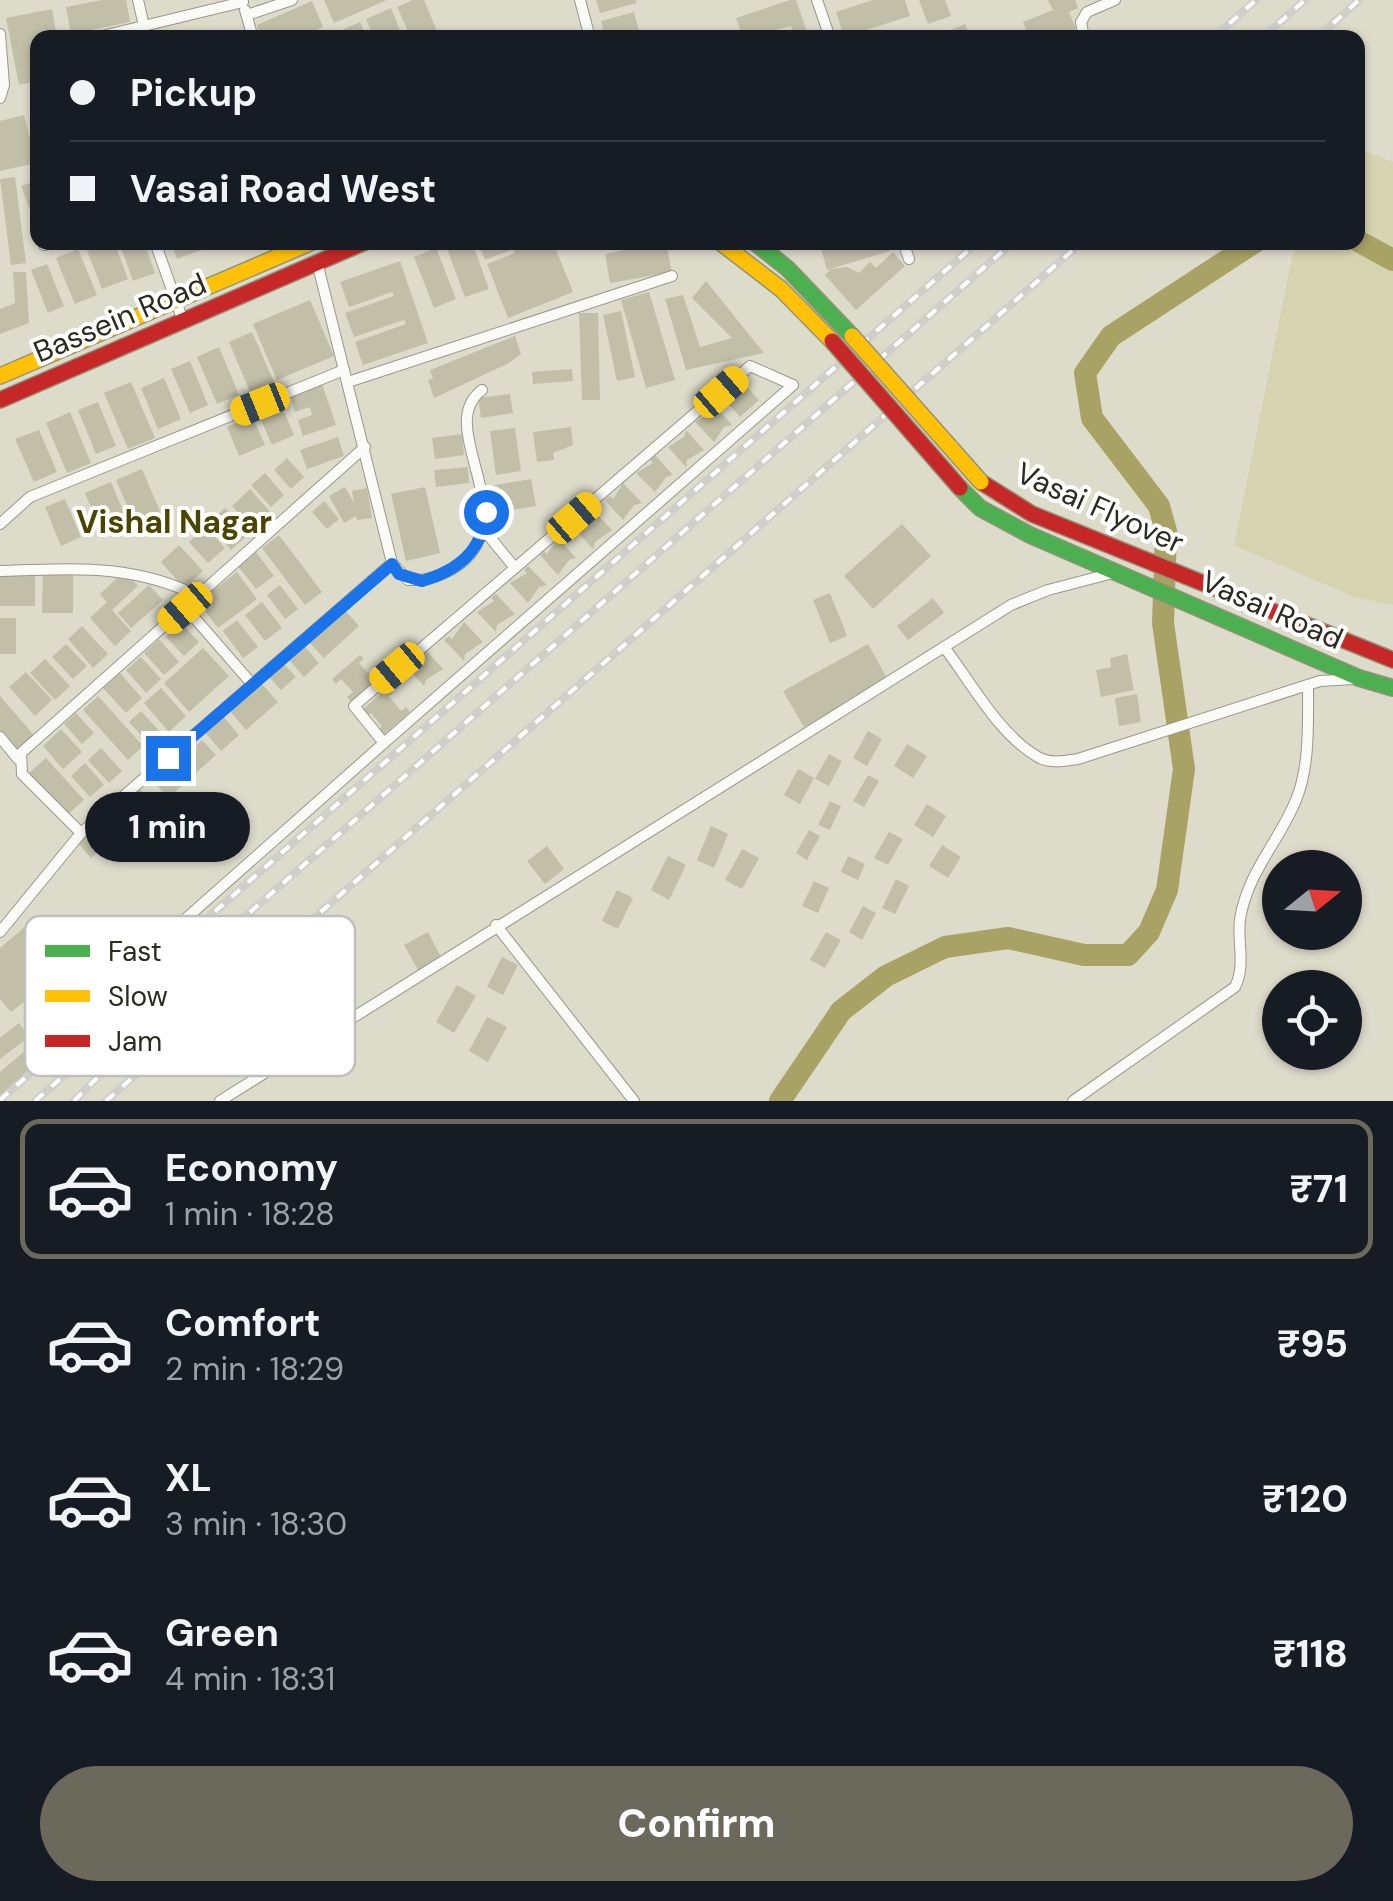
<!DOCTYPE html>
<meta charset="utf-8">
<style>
:root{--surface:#171b24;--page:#242831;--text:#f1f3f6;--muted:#9ea1a6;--line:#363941;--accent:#6a695b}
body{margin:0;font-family:"DM Sans",sans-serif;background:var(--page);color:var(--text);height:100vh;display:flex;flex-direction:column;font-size:38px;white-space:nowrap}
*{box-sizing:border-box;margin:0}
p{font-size:32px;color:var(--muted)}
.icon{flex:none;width:55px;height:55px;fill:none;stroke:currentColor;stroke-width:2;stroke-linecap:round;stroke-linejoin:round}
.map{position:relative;height:1101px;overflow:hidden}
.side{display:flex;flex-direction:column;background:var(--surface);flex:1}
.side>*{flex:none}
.hud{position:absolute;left:30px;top:30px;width:1335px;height:220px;border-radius:20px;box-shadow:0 2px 8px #0004;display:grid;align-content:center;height:220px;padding:0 40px;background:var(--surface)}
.needle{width:65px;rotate:72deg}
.fabs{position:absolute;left:1262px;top:850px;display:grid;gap:20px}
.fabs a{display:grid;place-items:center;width:100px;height:100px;border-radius:50%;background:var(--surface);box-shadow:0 2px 8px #0004;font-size:50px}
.end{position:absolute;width:45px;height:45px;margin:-22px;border:12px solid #1a73e8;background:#fff;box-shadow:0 0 0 5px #fff}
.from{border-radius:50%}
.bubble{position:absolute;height:70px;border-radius:35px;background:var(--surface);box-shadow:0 2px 8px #0004;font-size:32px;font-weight:800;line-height:70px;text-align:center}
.car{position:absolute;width:30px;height:60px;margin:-30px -15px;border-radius:12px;box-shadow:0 0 8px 2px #0007;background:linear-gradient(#f5c518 24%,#345 0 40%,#f5c518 0 76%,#345 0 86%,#f5c518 0)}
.hud b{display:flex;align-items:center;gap:35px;height:95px;font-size:38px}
.hud b+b{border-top:2px solid var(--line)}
.hud i{width:25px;height:25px;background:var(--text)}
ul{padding:18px 0 0;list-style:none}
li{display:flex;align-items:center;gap:30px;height:140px;margin:0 20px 15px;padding:0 20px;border:5px solid transparent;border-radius:20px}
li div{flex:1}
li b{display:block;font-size:38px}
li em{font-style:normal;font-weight:800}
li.on{border-color:var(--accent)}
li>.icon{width:90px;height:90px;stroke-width:1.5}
.primary-button{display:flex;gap:20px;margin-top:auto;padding:20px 40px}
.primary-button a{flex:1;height:115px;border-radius:60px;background:var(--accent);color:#fff;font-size:40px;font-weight:800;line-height:115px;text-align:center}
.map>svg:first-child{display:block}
.green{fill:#d6d3b0}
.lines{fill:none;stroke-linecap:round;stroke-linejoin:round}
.river{stroke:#a8a264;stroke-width:22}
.building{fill:#c1bfa8}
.street-casing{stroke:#98978a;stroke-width:12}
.fast-casing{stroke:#949278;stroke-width:18}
.slow-casing{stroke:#949278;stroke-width:18}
.jam-casing{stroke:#949278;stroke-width:18}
.street{stroke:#fafaf7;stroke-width:10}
.fast{stroke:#4caf50;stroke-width:15}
.slow{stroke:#ffc107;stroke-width:15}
.jam{stroke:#c62828;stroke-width:15}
.rail-casing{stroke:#cfcec9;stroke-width:8}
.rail{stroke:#fff;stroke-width:4;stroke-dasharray:11;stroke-linecap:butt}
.slow-bridge-casing{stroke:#949278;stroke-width:18;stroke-linecap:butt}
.jam-bridge-casing{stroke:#949278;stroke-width:18;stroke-linecap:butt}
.slow-bridge{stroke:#ffc107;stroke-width:15}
.jam-bridge{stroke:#c62828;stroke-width:15}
.route{stroke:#1a73e8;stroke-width:12}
.labels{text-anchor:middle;stroke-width:8;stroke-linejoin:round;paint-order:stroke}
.street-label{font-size:30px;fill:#2c2b1f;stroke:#fff}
.neighbourhood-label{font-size:32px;font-weight:bold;fill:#4b4501;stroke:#fff}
.key{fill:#fff;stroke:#c0bfbc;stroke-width:2.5}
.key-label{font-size:28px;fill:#2c2b1f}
</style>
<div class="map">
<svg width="1393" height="1101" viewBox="0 0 1393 1101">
<rect width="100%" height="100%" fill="#dddccb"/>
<path class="green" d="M1358,148l35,14v443l-39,-8 -120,-52 61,-302 63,-1z"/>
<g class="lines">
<g class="river">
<path d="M1358,241l35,19"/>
<path d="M780,1101l61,-90 45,-35 59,-29 63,-9 76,17h44l21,-23 18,-42 17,-121 -21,-146 3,-92 -7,-25 -67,-88 -7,-45 26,-37 144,-94"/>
</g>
</g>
<g class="building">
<path d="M102,0h24l4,22 -59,12 -5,-27z"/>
<path d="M324,0h63l-53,23z"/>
<path d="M412,0h12l16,38h-29l-14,-31z"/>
<path d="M596,0h40l1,3 -37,10z"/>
<path d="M790,0h6l13,38h-22l7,-3 -3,-9 -48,12 -7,-20z"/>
<path d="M873,0h32l5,16 -66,21 -8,-25z"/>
<path d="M919,0h26l6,16 -23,8z"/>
<path d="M1048,0h27l3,8 -9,4 7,17 -25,9h-36l12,-6 -4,-10 30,-12z"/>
<path d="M312,1l11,26 -24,11h-37l-5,-13z"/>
<path d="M391,8l12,30h-29l-8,-19z"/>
<path d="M52,9l5,29h-19v43l-19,4 -13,-67z"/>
<path d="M634,12l7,26h-36l-4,-17z"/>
<path d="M360,22l7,16h-42z"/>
<path d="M965,24l6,14h-29l-1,-4z"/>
<path d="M24,115l12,48 -36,8v-50z"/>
<path d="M15,177l11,86 -15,2 -11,-86z"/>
<path d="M38,180v49h-1l-16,-43z"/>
<path d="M100,242h14l14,37 -26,10 -16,-41z"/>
<path d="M119,242h25l11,31 -22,8z"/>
<path d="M171,242h33l2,6 -29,11z"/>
<path d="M457,242h15l17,47 -24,8 -19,-51z"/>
<path d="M478,242h75l20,50 -65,26 -21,-54 28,-11 -2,-4 -28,11z"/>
<path d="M666,242l6,30 -62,11 -5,-29z"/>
<path d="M827,242h61l2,9 -63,19 -7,-25z"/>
<path d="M436,248l20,51 -22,9 -20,-51z"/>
<path d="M78,249l19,46 -22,9 -19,-46z"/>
<path d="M893,252l12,14 -49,44 -31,-35 6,-6 16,-2 12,6 11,-11 6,6z"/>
<path d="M400,261l28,82 -65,22 -8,-23 51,-18 -2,-4 -50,17 -9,-24 49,-17 -2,-4 -43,15 -9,-25z"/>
<path d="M47,264l17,42 -16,7 -17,-43z"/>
<path d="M13,272h13l3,51 -29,11v-25l15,-6z"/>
<path d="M706,281l58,72 -78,17 -21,-71 18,-4 17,52 32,-9 -40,-40z"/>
<path d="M649,292l26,88 -29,8 -25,-88z"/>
<path d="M310,300l24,56 -57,24 -24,-56z"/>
<path d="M621,311l14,66 -18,4 -14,-66z"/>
<path d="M579,313h19l2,87h-18z"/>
<path d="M252,332l22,50 -24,10 -21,-50z"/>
<path d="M515,336l6,18 -12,9 -75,35 -6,-18 5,-2 -3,-8z"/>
<path d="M219,347l20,48 -22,9 -20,-47z"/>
<path d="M190,361l18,44 -18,8 -19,-44z"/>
<path d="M572,369l1,12 -40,3 -1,-12z"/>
<path d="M164,378l17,41 -23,10 -17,-41z"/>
<path d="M741,381l18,19 -19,17 -17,-19z"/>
<path d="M131,382l24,56 -27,11 -24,-56z"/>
<path d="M322,384l14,41 -33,11 -5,-16 14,-5 -2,-8 -15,5 -5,-17z"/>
<path d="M510,394l3,19 -32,5 -3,-20z"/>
<path d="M98,402l18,44 -20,8 -18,-44z"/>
<path d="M280,402l14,33 -22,10 -15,-34z"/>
<path d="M714,405l18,20 -8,2 -10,15 -19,-20 17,-10z"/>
<path d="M70,412l21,51 -24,10 -21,-50z"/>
<path d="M252,416l13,29 -26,11 -12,-29z"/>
<path d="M571,427l2,18 -20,8 1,7 -17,2 -4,-30z"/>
<path d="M515,428l6,43 -25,4 -6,-44z"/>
<path d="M39,430l18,42 -23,10 -19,-43z"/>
<path d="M686,430l18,20 -17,10 -1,7 -18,-20 16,-10z"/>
<path d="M462,434l2,21 -29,4 -3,-21z"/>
<path d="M338,437l6,19 -37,13 -7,-19z"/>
<path d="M655,455l18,20 -7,2 -11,15 -19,-19 17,-10 -3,-3z"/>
<path d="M287,458l17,19 -13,12 -17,-19z"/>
<path d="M468,467l1,16 -33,4 -2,-17z"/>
<path d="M142,469l18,42 -26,11 -18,-42z"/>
<path d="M265,473l19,22 -13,12 -20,-22z"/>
<path d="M531,479l5,27 -41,7 -5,-27z"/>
<path d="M111,482l18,43 -26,11 -18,-43z"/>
<path d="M623,483l19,20 -8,2 -11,15 -18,-20 5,-4 3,3z"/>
<path d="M345,487l9,16 -2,-12 15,-3 5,30 -15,2 -1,-4 -12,7 -15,-27z"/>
<path d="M425,487l15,66 -34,8 -15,-67z"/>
<path d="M250,489l21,24 -18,16 -21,-23z"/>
<path d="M65,499l16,38 -20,9 -16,-39z"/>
<path d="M324,501l15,18 -12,10 -15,-17z"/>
<path d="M225,508l24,26 -18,16 -23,-26z"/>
<path d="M593,510l19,20 -17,12 -2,7 -19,-21 5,-5 3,4z"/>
<path d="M902,524l29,32 -58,53 -29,-33z"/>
<path d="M206,527l19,21 -17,15 -19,-21z"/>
<path d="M279,535l43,57 -17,13 -43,-57z"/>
<path d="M558,538l18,20 -7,2 -11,15 -18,-20 4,-4 3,3z"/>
<path d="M179,545l24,26 -19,17 -23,-26z"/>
<path d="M256,552l18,24 -18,13 -18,-23z"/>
<path d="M528,566l19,19 -8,2 -11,16 -18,-20 17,-10 -3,-3z"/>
<path d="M125,571l13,15 -26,24 19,21 -16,15 -25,-28 17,-16 -7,-8z"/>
<path d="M43,572h30v41h-31z"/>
<path d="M237,572l20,27 -39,29 -20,-26z"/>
<rect x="0" y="574" width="35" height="32"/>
<path d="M149,585l14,15 -32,28 -13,-15z"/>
<path d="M280,585l18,24 -13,10 -18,-24z"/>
<path d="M830,593l17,43 -17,7 -17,-43z"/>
<path d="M496,594l19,20 -18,11 -1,7 -19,-20 17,-11 -3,-3z"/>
<path d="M933,598l11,15 -36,27 -11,-14z"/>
<path d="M262,602l20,26 -17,13 -20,-26z"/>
<path d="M343,608l16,18 -35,32 -17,-18z"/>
<rect x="0" y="618" width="16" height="36"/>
<path d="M237,620l21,27 -15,11 -20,-27z"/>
<path d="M464,622l19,20 -18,12 -1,7 -20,-21 5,-4 3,3z"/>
<path d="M181,623l18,19 -15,14 -18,-19z"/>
<path d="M82,626l26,28 -15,14 -25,-29z"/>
<path d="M159,639l20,23 -15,13 -20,-22z"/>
<path d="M66,644l21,22 -14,13 -21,-22z"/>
<path d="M868,644l20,36 -84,47 -21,-36z"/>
<path d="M305,647l14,16 -15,14 -14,-16z"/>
<path d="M203,648l26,28 -40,36 -25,-29z"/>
<path d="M425,649l18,20 -17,11 -2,6 -18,-19 7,-2z"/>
<path d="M1127,654l7,36 -33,7 -5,-27 15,-3 -1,-9z"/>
<path d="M360,655l4,4 -5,4 13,15 5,-4 4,6 -28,24 -6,-7 6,-5 -12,-13 -5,5 -4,-5z"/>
<path d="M141,657l20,22 -15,14 -20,-23z"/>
<path d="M45,659l25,27 -15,14 -25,-27z"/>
<path d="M283,663l13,14 -15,13 -13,-14z"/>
<path d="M26,672l26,28 -17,16 -26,-29z"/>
<path d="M120,673l22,25 -16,15 -23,-25z"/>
<path d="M259,681l19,21 -32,28 -18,-21z"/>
<path d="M388,687l5,6 -4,3 12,15 5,-4 4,5 -28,24 -4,-6 4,-4 -11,-13 -5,4 -5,-6z"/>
<path d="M161,688l25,28 -17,16 -25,-29z"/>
<path d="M1137,694l4,28 -22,4 -4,-28z"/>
<path d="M0,696l34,39 -16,15 -18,-20z"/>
<path d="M98,696l45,50 -15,14 -45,-50z"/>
<path d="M141,711l20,22 -12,11 -20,-22z"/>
<path d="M76,713l18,20 -12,11 -18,-20z"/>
<path d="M222,715l17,20 -18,16 -17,-20z"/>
<path d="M61,729l21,23 -19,17 -20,-23z"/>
<path d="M868,731l14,8 -15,27 -14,-8z"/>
<path d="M202,740l14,15 -48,43 -13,-15z"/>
<path d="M907,744l20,12 -14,22 -19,-12z"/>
<path d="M101,748l21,23 -13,12 -21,-23z"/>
<path d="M829,754l13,7 -13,25 -14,-7z"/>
<path d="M46,758l38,42 -17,15 -38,-42z"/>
<path d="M85,763l19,22 -14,12 -19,-21z"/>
<path d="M798,769l16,9 -14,26 -16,-9z"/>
<path d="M868,775l11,6 -15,26 -11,-6z"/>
<path d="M139,788l13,15 -61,55 -13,-15z"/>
<path d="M830,801l11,5 -11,24 -12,-5z"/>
<path d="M927,804l19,12 -13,21 -19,-12z"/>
<path d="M711,826l17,8 -14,34 -17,-8z"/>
<path d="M809,830l11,6 -13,24 -11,-7z"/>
<path d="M889,832l14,7 -15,26 -14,-7z"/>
<path d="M942,845l19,12 -13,21 -19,-12z"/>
<path d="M547,846l17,23 -19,15 -18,-23z"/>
<path d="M742,849l17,9 -17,31 -17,-9z"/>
<path d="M668,856l18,9 -17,35 -18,-10z"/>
<path d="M848,856l17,8 -7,16 -17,-8z"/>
<path d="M896,879l13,7 -14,28 -13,-6z"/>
<path d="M814,881l15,7 -11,25 -16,-7z"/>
<path d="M617,890l16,8 -15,31 -16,-8z"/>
<path d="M863,906l13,7 -14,27 -13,-8z"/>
<path d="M38,916l37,45 -64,51 -11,-13v-51z"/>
<path d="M428,932l13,25 -23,13 -14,-25z"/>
<path d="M826,932l15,8 -16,28 -15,-8z"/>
<path d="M502,957l16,8 -15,30 -16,-8z"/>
<path d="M457,985l19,11 -22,37 -18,-11z"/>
<path d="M487,1017l20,10 -19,35 -19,-11z"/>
<path d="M19,1023l10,14 -29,22v-21z"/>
<path d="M33,1044l12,13 -45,38v-23z"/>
</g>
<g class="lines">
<defs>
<g id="street">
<path d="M138,0l6,26"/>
<path d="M580,0l10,38"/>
<path d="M817,0l13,38"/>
<path d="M245,10l8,28"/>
<path d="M247,15l45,-15"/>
<path d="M0,34l4,51 -4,13"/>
<path d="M94,38l149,-36"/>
<path d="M1084,38l-3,-16 6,-10 28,-12"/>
<path d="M155,242l28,79"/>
<path d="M903,242l6,17"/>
<path d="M44,245l11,-3"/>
<path d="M317,262l75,301 16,17c19,1 37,-5 52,-16 64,-50 -27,-138 22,-174"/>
<path d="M348,382l324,-106"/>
<path d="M0,524l30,-27 314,-127"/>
<path d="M484,530l31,38 235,-202 43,19 -409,358 -30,-37 161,-138"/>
<path d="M0,571c73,-2 131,-8 198,25"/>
<path d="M185,607l67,77"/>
<path d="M944,647c27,35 55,88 94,110 12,7 27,4 40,2l242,-78 34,-2"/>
<path d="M0,737l18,22"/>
<path d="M81,833l-59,-59 -1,-21 344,-306"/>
<path d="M496,925l138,176"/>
<path d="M0,932l81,-99 311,-270"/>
<path d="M138,961l246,-218"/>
<path d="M220,1101l791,-496 37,-15 65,-17"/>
<path d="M1073,1101l162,-114c11,-22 2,-45 5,-68 8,-48 39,-77 56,-119 14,-34 12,-78 12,-115"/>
</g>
<g id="fast">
<path d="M754,242l33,26 65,68"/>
<path d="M960,488l20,20 50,27 329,143 34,10"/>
</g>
<g id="slow">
<path d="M720,242l61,47 51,52"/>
<path d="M0,376l312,-134"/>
</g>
<g id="jam">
<path d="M0,400l365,-158"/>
<path d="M981,482l51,32 361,146"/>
</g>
</defs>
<use href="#street" class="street-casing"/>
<use href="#fast" class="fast-casing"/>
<use href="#slow" class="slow-casing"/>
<use href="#jam" class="jam-casing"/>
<use href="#street" class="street"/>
<use href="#fast" class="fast"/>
<use href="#slow" class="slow"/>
<use href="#jam" class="jam"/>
<defs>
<g id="rail">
<path d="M1213,38l43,-38"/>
<path d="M1262,38l43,-38"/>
<path d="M1317,38l42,-38"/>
<path d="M0,1100l978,-858"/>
<path d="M35,1101l978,-859"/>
<path d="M74,1101l143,-144"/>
<path d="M106,1101l976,-859"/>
</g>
</defs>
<use href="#rail" class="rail-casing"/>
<use href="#rail" class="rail"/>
<defs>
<path id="slow-bridge" d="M852,336l129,146"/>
<path id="jam-bridge" d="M832,341l128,147"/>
</defs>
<use href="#slow-bridge" class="slow-bridge-casing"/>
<use href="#jam-bridge" class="jam-bridge-casing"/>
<use href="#slow-bridge" class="slow-bridge"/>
<use href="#jam-bridge" class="jam-bridge"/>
</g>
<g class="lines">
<path class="route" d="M168,758l224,-194 7,10 23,7c37,-11 60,-30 64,-69"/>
</g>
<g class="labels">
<g class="street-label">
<text transform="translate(120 318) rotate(-23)" y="10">Bassein Road</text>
<text transform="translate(1100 508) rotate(24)" y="10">Vasai Flyover</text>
<text transform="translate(1272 610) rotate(24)" y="10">Vasai Road</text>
</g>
<g class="neighbourhood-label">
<text x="174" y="533">Vishal Nagar</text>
</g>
</g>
<rect x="25" y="916" width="330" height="160" rx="15" class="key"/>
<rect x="45" y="945" width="45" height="12" fill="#4caf50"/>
<rect x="45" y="990" width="45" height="12" fill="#ffc107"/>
<rect x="45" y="1035" width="45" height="12" fill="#c62828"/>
<g class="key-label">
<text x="108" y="961">Fast</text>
<text x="108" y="1006">Slow</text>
<text x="108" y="1051">Jam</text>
</g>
</svg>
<div class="fabs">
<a><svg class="needle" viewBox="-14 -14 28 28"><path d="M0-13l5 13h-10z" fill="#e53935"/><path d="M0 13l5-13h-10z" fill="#9ea1a6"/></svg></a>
<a><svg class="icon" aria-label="locate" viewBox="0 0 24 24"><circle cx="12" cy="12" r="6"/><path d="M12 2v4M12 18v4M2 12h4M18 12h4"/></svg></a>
</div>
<i class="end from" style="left:486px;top:512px"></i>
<i class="end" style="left:168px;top:758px"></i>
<div class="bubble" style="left:85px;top:792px;width:165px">1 min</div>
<i class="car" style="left:721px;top:392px;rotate:49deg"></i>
<i class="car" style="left:260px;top:404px;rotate:248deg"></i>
<i class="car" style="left:574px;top:518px;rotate:49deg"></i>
<i class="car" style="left:185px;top:608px;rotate:229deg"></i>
<i class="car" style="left:397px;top:668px;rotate:230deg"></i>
<div class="hud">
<b><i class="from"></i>Pickup</b>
<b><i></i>Vasai Road West</b>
</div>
</div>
<section class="side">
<ul>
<li class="on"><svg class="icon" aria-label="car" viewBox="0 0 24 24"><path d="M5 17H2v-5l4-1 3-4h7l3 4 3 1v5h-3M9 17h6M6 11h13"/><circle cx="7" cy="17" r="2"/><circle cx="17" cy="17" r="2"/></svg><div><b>Economy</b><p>1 min · 18:28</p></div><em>₹71</em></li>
<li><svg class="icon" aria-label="car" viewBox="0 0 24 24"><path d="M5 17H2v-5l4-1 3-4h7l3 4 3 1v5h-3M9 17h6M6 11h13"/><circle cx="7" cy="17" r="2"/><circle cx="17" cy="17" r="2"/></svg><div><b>Comfort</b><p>2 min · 18:29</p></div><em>₹95</em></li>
<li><svg class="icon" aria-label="car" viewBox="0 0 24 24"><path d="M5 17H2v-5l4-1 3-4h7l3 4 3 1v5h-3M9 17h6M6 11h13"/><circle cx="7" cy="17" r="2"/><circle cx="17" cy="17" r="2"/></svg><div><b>XL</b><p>3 min · 18:30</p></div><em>₹120</em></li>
<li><svg class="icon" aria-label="car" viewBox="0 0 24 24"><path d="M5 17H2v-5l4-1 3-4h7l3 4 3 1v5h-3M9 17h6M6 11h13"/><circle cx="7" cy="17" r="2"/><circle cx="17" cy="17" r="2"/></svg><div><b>Green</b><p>4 min · 18:31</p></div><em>₹118</em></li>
</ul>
<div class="primary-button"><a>Confirm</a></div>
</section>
